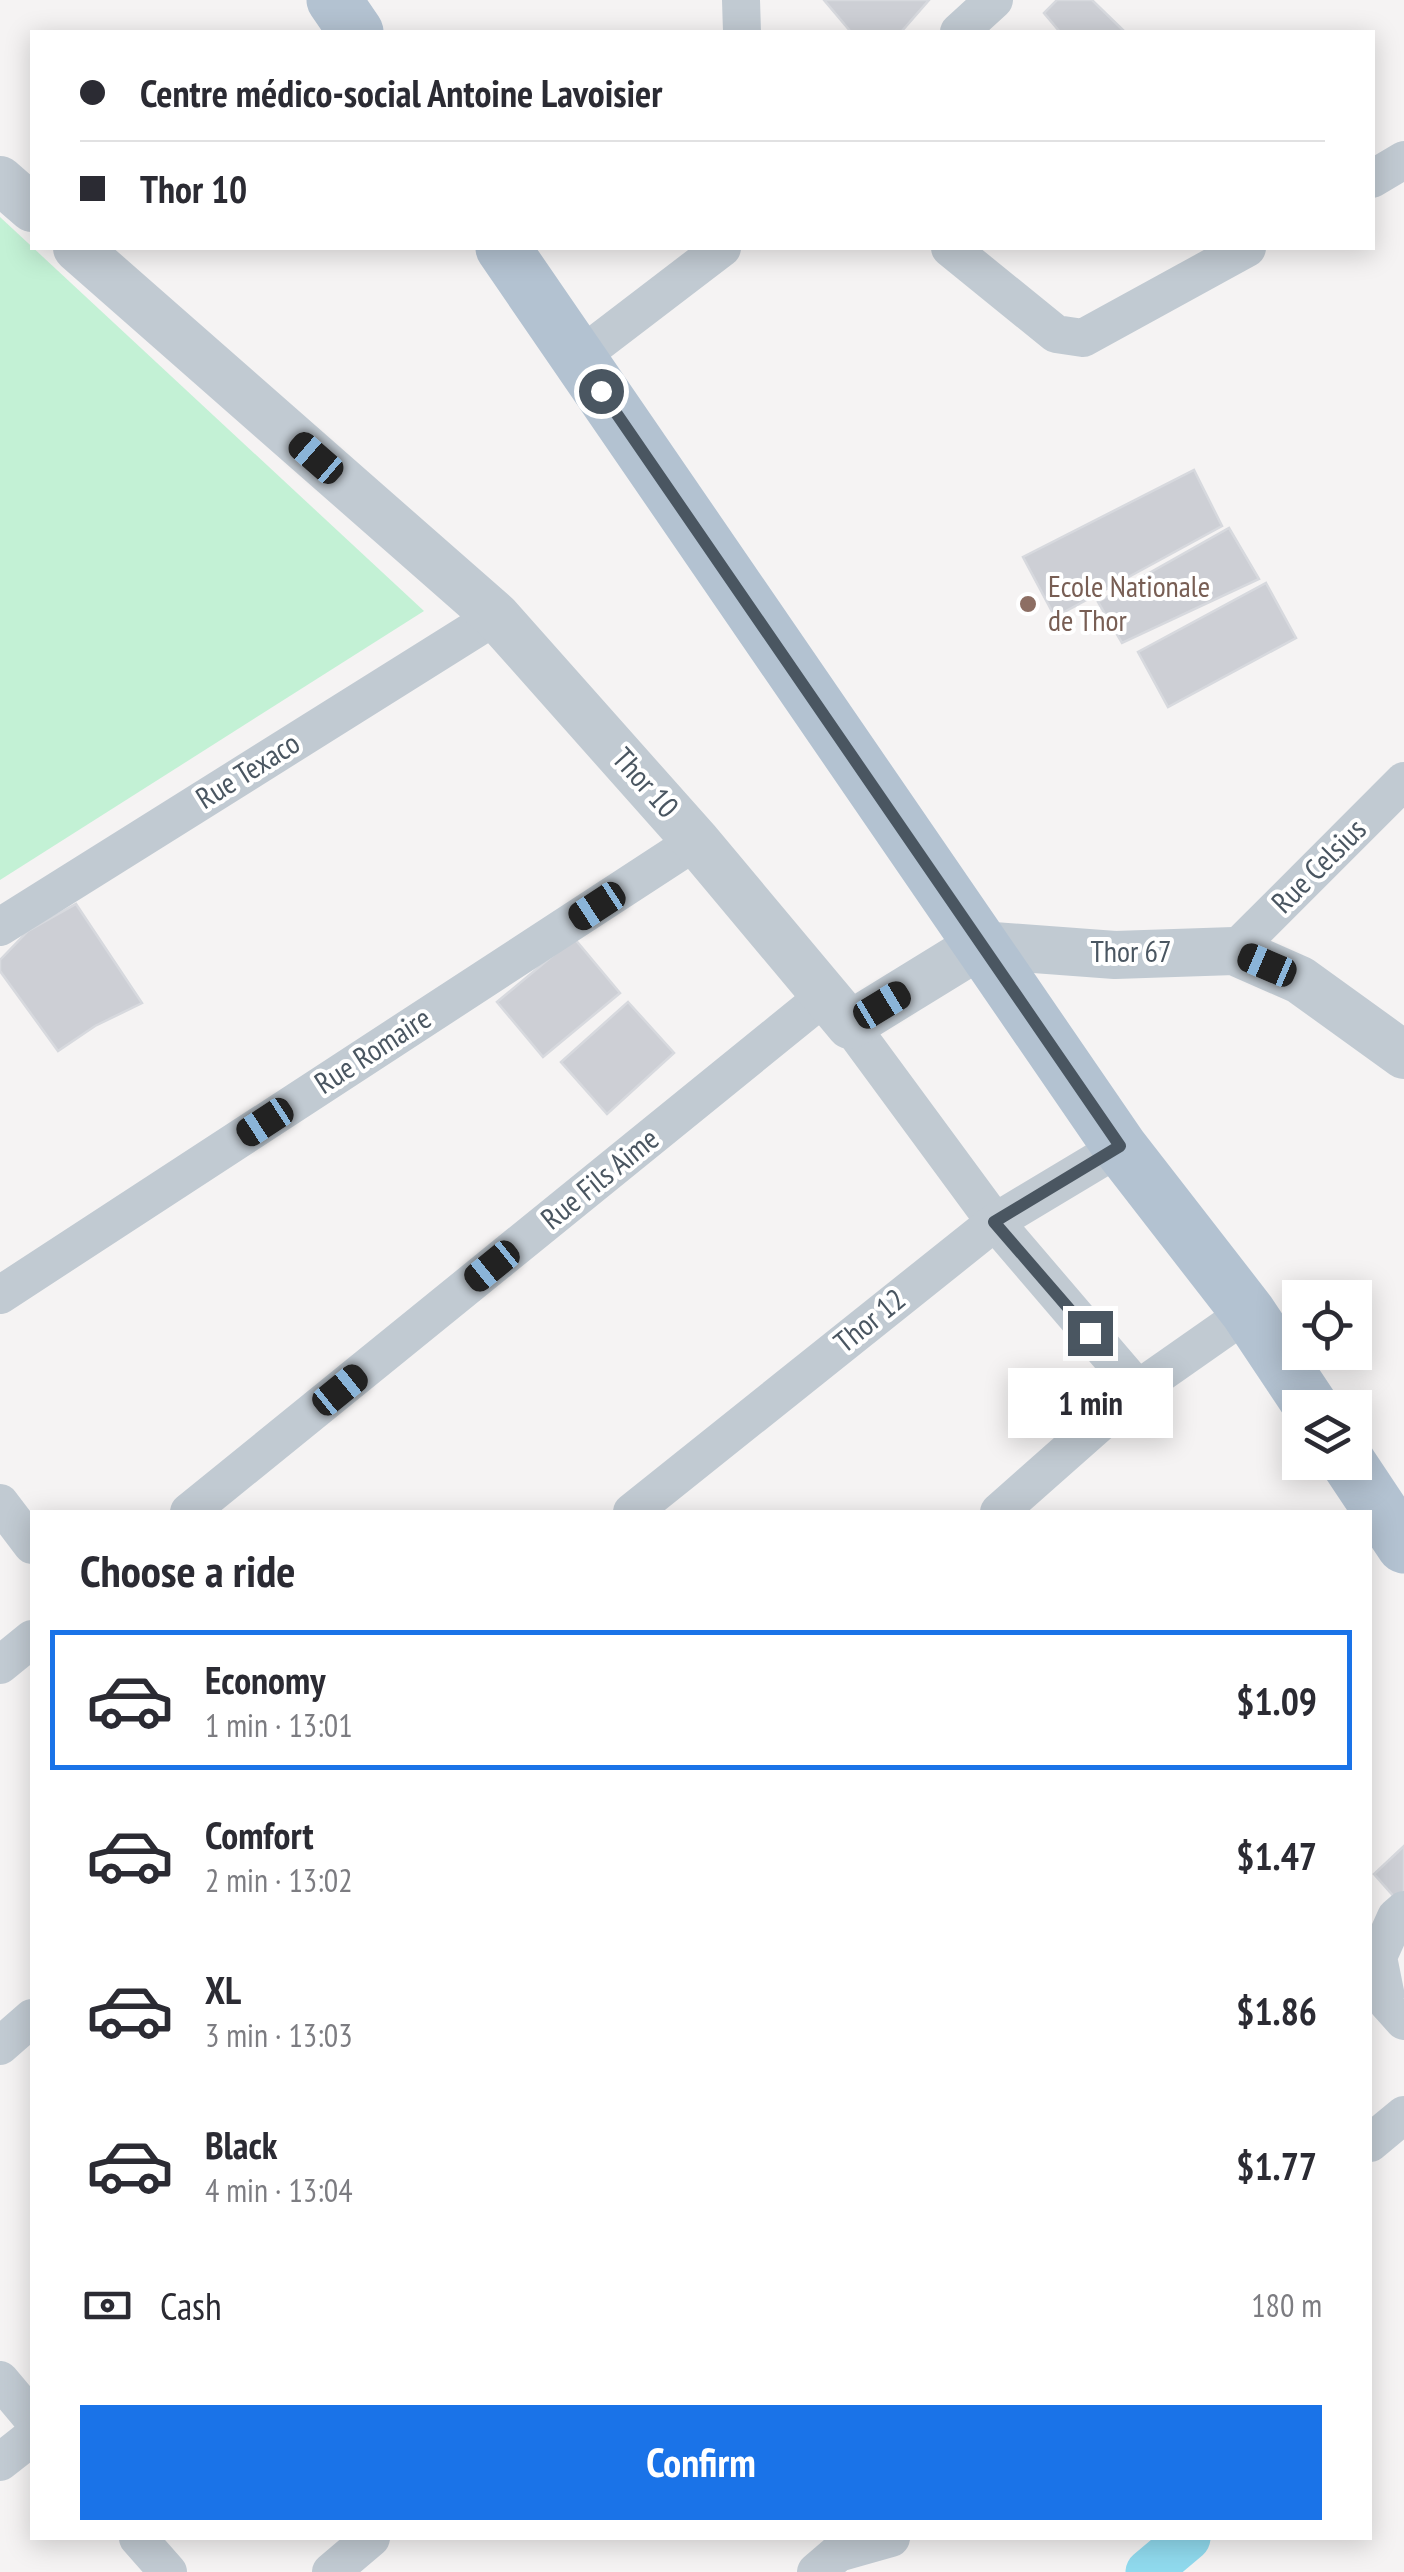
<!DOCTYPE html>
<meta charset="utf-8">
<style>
:root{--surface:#fff;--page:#f7f7f7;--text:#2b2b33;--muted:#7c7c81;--line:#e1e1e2;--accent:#1a73e8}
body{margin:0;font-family:"PT Sans Narrow",sans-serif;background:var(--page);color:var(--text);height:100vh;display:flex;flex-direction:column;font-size:38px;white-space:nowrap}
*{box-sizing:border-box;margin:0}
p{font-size:32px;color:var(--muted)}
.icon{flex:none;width:55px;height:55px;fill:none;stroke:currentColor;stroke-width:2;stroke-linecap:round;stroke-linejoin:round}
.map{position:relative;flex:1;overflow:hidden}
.sheet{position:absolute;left:30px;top:1510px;width:1342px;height:1030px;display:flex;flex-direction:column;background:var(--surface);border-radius:0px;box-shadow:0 5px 25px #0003}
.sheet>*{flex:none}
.top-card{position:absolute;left:30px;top:30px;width:1345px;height:220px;border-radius:0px;box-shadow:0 5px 25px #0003;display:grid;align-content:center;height:220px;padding:0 50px;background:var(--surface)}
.fabs{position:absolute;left:1282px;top:1280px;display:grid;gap:20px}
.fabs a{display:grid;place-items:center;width:90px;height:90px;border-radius:0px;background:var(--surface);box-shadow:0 5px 25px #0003;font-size:50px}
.end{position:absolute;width:45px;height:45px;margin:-22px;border:12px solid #4a5661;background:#fff;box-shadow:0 0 0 5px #fff}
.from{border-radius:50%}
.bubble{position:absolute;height:70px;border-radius:0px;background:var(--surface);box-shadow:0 5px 25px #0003;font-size:32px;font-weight:800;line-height:70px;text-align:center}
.car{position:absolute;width:30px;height:60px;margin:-30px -15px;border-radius:12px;box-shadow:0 0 8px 2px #0007;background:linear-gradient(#222 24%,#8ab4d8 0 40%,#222 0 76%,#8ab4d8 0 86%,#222 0)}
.top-card b{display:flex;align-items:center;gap:35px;height:95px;font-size:38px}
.top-card b+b{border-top:2px solid var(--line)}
.top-card i{width:25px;height:25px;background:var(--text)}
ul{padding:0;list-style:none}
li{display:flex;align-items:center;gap:30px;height:140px;margin:0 20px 15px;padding:0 30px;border:5px solid transparent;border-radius:0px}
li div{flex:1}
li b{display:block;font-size:38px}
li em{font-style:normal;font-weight:800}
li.on{border-color:var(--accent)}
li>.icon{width:90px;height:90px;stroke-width:1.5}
h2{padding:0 50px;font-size:45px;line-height:120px}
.pay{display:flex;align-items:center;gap:25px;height:110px;padding:0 50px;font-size:38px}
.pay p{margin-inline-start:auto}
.primary-button{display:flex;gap:20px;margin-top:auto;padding:20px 50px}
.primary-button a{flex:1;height:115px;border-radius:0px;background:var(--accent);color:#fff;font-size:40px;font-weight:800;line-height:115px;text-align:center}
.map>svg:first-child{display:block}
.green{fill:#c3f1d5}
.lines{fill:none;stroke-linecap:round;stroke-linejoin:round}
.canal{stroke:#90daee;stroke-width:45}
.building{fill:#cdcfd5;stroke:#d7d9de;stroke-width:2.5}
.minor{stroke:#c1cad2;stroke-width:38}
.tertiary{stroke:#c1cad2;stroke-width:48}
.primary{stroke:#b3c2d1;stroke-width:55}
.route{stroke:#4a5661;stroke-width:12}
.education-dot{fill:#8d6e63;stroke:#fff;stroke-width:4}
.labels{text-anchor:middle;stroke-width:8;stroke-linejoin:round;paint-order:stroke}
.education-label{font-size:30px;fill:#785e54;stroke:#fff;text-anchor:start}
.street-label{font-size:30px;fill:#4a5661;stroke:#fff}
</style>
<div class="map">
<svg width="1404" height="2572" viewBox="0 0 1404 2572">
<rect width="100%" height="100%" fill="#f5f3f3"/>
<path class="green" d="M0,217l424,394 -424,269z"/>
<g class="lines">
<path class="canal" d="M1148,2572l40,-34"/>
</g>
<g class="building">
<path d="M824,0h105l-28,32h-50z"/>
<path d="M1057,0h35l33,32h-65l-16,-19z"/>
<path d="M1194,470l28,56 -167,91 -32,-60z"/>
<path d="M1229,528l30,51 -137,64 -24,-41z"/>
<path d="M1266,583l30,55 -128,69 -30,-55z"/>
<path d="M76,904l66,99 -47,23 -37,25 -58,-80v-11l28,-29z"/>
<path d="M574,938l46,55 -77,64 -46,-55z"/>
<path d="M628,1002l46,51 -67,61 -46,-52z"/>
<path d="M1404,1846v45l-8,8 -22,-25z"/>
</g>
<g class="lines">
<g class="minor">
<path d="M741,0l1,32"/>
<path d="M959,32l35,-32"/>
<path d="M1372,179l32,-19"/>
<path d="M950,248l106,86 27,4 164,-90"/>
<path d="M578,358l144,-110"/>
<path d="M0,927l496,-311"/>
<path d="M1234,951l170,-170"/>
<path d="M850,1025l145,197 143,167"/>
<path d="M0,1295l696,-454"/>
<path d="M0,1503l32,42"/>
<path d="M189,1512l636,-516"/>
<path d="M632,1512l363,-290 125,-75"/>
<path d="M999,1512l139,-123 110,-77"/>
<path d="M0,1665l32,-26"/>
<path d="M1404,1910l-8,7 -18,40 9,45 17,19"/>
<path d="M0,2046l32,-28"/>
<path d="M1370,2143l34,-28"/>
<path d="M0,2380l32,38"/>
<path d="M0,2462l32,-25"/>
<path d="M138,2538l30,34"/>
<path d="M331,2572l40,-34"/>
<path d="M816,2572l22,-19 53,-15"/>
</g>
<g class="tertiary">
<path d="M0,180l32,28"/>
<path d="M77,248l419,368 200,225 154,184 130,-80 135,10 119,-4 66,29 104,75"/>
</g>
<g class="primary">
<path d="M334,0l22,32"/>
<path d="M503,248l617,899 128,165 64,96"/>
<path d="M1348,1462l56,84"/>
</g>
</g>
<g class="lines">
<path class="route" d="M601,391l519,755 -126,76 96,111"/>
</g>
<circle class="education-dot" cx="1028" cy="604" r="10"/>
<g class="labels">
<g class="education-label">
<text x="1048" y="597">Ecole Nationale<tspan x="1048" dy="34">de Thor</tspan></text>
</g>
<g class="street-label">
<text transform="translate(248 771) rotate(-32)" y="10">Rue Texaco</text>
<text transform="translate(645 783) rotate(48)" y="10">Thor 10</text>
<text transform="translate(1319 866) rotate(-45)" y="10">Rue Celsius</text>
<text x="1131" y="962">Thor 67</text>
<text transform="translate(373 1051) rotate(-33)" y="10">Rue Romaire</text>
<text transform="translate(600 1179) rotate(-39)" y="10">Rue Fils Aime</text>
<text transform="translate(870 1321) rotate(-39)" y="10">Thor 12</text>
</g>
</g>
</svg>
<div class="fabs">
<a><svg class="icon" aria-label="locate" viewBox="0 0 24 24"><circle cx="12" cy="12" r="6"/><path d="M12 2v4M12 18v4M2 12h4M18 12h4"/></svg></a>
<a><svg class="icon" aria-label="layers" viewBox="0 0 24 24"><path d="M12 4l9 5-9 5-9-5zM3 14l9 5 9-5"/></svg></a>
</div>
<i class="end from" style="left:601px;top:391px"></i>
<i class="end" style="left:1090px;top:1333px"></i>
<div class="bubble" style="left:1008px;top:1368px;width:165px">1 min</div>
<i class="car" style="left:316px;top:458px;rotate:311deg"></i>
<i class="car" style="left:597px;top:906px;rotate:237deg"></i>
<i class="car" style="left:1267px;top:965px;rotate:293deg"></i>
<i class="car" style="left:882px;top:1005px;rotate:59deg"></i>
<i class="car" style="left:265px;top:1122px;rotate:237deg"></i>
<i class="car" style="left:492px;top:1266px;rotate:231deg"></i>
<i class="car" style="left:340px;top:1390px;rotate:51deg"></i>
<div class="top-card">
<b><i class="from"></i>Centre médico-social Antoine Lavoisier</b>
<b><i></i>Thor 10</b>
</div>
<section class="sheet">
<h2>Choose a ride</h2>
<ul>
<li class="on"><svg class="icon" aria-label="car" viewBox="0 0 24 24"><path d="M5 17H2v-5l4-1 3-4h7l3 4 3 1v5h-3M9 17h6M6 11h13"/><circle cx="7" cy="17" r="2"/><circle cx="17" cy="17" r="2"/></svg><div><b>Economy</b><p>1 min · 13:01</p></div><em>$1.09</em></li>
<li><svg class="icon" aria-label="car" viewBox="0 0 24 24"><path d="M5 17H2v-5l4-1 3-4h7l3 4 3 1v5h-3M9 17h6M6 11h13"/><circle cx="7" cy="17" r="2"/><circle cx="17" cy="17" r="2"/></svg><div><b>Comfort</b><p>2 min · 13:02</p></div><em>$1.47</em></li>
<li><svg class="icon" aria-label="car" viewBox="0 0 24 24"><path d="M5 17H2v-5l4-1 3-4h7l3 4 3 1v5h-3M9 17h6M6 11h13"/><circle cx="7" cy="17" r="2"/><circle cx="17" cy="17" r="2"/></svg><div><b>XL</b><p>3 min · 13:03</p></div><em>$1.86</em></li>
<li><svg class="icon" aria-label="car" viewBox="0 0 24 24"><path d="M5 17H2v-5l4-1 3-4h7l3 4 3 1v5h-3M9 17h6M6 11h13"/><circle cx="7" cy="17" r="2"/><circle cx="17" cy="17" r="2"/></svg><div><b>Black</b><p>4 min · 13:04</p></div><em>$1.77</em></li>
</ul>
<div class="pay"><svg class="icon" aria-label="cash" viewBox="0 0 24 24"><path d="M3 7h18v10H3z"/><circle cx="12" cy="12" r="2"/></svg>Cash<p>180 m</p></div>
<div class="primary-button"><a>Confirm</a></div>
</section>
</div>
